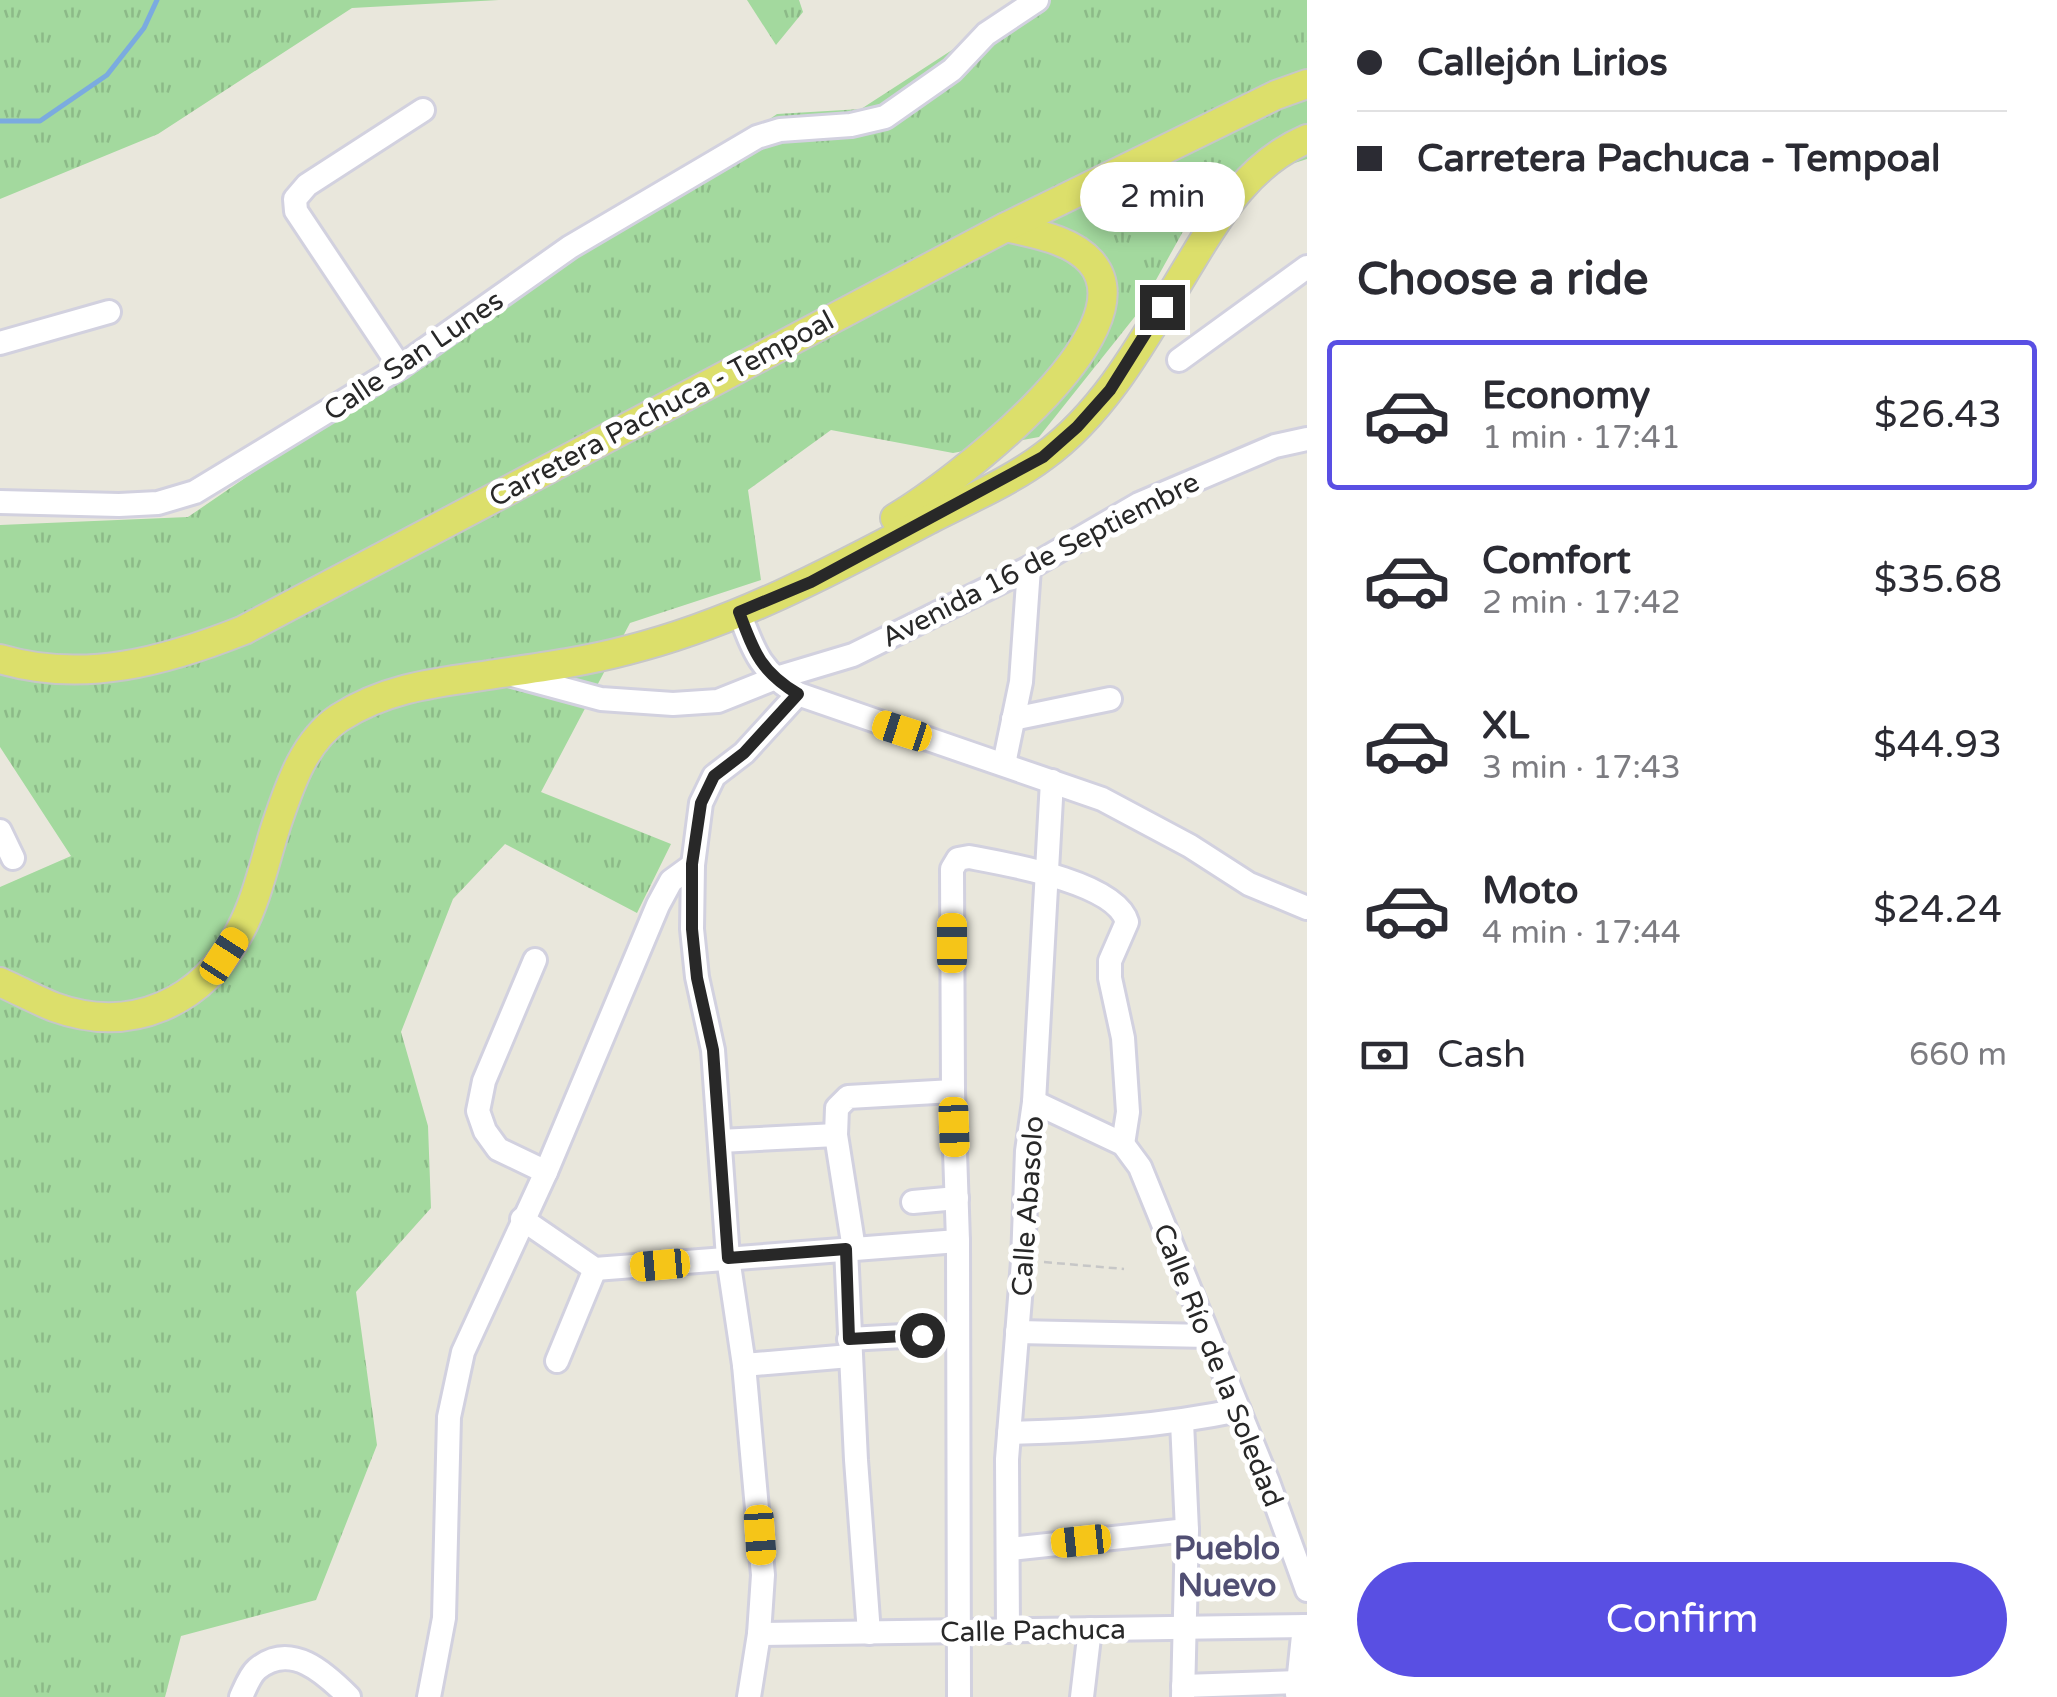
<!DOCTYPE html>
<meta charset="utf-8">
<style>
:root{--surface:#fff;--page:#f7f7f7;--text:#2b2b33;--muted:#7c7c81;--line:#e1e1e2;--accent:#594fe3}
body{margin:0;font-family:"Varela Round",sans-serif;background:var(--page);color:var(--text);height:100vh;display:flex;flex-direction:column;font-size:38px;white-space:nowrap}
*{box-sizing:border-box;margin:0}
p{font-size:32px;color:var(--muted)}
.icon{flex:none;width:55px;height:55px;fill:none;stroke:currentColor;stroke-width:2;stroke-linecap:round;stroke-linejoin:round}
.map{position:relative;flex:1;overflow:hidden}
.drawer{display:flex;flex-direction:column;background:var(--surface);width:750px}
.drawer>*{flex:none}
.hud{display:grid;align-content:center;height:220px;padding:0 50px;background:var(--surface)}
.end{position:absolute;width:45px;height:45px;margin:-22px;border:12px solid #282828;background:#fff;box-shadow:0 0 0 5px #fff}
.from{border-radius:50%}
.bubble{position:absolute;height:70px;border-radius:35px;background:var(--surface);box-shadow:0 5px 15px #0003;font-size:32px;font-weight:600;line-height:70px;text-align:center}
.car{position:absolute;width:30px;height:60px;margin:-30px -15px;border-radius:12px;box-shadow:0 0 8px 2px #0007;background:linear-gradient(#f5c518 24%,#345 0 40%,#f5c518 0 76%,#345 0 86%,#f5c518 0)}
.hud b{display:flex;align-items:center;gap:35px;height:95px;font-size:38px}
.hud b+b{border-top:2px solid var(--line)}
.hud i{width:25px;height:25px;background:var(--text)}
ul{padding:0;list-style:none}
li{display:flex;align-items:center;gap:30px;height:150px;margin:0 20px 15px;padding:0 30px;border:5px solid transparent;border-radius:10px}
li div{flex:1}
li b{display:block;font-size:38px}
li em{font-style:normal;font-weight:600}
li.selected{border-color:var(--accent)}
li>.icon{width:90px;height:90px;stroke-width:1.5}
h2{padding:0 50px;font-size:45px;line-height:120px}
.pay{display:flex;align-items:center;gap:25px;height:110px;padding:0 50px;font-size:38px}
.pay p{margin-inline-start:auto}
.button{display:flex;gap:20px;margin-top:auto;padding:20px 50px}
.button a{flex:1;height:115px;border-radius:60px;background:var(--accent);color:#fff;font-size:40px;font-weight:600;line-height:115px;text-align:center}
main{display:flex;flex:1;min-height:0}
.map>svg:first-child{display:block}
.grass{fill:url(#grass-tufts)}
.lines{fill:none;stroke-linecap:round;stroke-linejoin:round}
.stream{stroke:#7babdf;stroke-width:5}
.minor-casing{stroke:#d2d1df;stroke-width:28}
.major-casing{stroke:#c7c7c7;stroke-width:32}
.path{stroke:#c7c7c7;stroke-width:2.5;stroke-dasharray:8 5;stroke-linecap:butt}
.minor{stroke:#fff;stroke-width:22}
.major{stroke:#dcdf6b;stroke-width:28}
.route{stroke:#282828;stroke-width:12}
.labels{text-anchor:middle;stroke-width:10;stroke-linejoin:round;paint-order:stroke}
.street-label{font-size:28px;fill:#282828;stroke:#fff}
.quarter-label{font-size:32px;font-weight:bold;fill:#514f73;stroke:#fff}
</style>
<main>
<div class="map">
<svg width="1307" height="1697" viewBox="0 0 1307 1697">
<defs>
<pattern id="grass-tufts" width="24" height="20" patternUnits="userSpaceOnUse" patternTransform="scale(2.5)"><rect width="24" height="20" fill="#a3d99e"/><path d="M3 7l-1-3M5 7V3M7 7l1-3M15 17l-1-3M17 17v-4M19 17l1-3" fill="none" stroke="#8cba88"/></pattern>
</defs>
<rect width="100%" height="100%" fill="#e9e7dc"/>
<g class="grass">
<path d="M0,0h499l-147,8 -194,126 -158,65z"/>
<path d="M747,0h52l4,12 -27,33z"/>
<path d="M1029,0h278v159l-102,33 -68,122 -98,123 -86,16 -122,-23 -83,60 13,90 -131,43 -89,169 130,52 -34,69 -132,-69 -52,55 -52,133 27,94 3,82 -75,84 21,153 -61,155 -135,36 -16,61h-165v-810l71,-31 -71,-109v-222l188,-8 589,-403 84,-5z"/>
</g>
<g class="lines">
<path class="stream" d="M0,121h40l67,-46 37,-47 13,-28"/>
<defs>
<g id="minor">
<path d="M0,343l109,-31"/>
<path d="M1179,360l128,-93"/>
<path d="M400,367l-104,-156 -1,-12 12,-14 116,-75"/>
<path d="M0,502l119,3 39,-2 37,-11 205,-125 170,-120 187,-110 23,-7 71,-5 34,-8 67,-47 34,-36 51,-34"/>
<path d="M739,612c15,40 21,59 59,82l304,105 88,47 59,38 58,24"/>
<path d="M512,675l89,24 72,5 45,-3 55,-22 80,-24 176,-87 110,-64 136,-58 32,-7"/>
<path d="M1013,719l97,-20"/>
<path d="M1004,764l17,-82 8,-114"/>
<path d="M0,831l13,27"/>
<path d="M535,960l-51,121 -6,30 7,20 13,18 48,23"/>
<path d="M1034,1102l89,42 17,23 128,315 39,108"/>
<path d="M720,1141l116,-6"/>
<path d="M913,1202l44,-4"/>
<path d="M522,1219l73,50 363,-28"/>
<path d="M846,1249l10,211 13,173"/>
<path d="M854,1249l-18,-114 1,-27 11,-11 105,-6"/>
<path d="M1017,1332l191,4"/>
<path d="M849,1339l109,-6"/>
<path d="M557,1361l38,-92"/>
<path d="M744,1365l106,-9"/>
<path d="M1182,1422l5,108 -4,167"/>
<path d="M1009,1433c78,-2 153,-7 230,-23"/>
<path d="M1010,1549l177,-19"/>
<path d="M1008,1631l-1,-172 16,-198 4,-110 7,-49 18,-321"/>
<path d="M759,1634l548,-8"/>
<path d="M1183,1686l115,-4"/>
<path d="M1297,1694l7,-68"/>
<path d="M241,1697c4,-9 9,-22 16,-28 34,-28 68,4 92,28"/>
<path d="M429,1697l15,-79 5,-201 14,-65 83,-180 112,-267 13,-24 22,-16"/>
<path d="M749,1697l10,-63 4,-59 -19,-210 -16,-107 -15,-208 -16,-73 -5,-48 1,-64 8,-62 13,-27 30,-23 54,-59"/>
<path d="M959,1697l-1,-456 -5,-150 -1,-222 6,-10 11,-2c37,7 147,25 158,65l-17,39v17l13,60 5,74 -5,32"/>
<path d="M1082,1697l8,-68"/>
</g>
<g id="major">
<path d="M895,518c53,-31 258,-185 196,-256 -20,-23 -57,-28 -85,-35"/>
<path d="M0,659c84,25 166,2 244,-29l762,-403 270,-132 31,-11"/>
<path d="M0,982c18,8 36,18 54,25 77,28 149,-4 186,-76 17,-31 25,-71 36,-105 13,-38 27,-84 63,-108 51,-33 105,-36 163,-45 42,-6 85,-12 126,-23 107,-27 206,-80 304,-132 37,-19 79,-37 112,-62 66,-48 106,-128 148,-196 30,-50 59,-97 115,-121"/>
</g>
</defs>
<use href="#minor" class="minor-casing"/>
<use href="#major" class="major-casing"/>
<path class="path" d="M1044,1262l80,7"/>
<use href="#minor" class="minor"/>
<use href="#major" class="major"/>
</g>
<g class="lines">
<path class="route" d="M922,1335l-73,4 -3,-90 -118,9 -15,-208 -16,-72 -5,-49v-65l9,-61 13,-27 30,-23 54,-59c-38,-23 -44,-42 -59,-82l72,-30 232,-125 34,-30 33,-37 52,-83"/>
</g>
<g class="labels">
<g class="street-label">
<text transform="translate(413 355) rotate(-34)" y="10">Calle San Lunes</text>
<text transform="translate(661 408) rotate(-28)" y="10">Carretera Pachuca - Tempoal</text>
<text transform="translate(1040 559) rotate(-27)" y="10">Avenida 16 de Septiembre</text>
<text transform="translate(1027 1206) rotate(-86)" y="10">Calle Abasolo</text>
<text transform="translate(1219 1365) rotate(68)" y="10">Calle Río de la Soledad</text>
<text transform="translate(1033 1630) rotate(-1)" y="10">Calle Pachuca</text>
</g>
<g class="quarter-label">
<text x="1227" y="1559">Pueblo<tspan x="1227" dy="37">Nuevo</tspan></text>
</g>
</g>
</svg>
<i class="end from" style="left:922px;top:1335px"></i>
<i class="end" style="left:1162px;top:307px"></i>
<div class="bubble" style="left:1080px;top:162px;width:165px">2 min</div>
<i class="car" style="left:902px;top:731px;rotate:288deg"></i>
<i class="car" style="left:952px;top:943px;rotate:0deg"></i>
<i class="car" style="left:224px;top:956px;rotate:33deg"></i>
<i class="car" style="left:954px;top:1127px;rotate:178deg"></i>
<i class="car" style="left:660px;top:1265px;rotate:265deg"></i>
<i class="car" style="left:760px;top:1535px;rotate:176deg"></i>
<i class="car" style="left:1081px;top:1541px;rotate:264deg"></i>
</div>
<section class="drawer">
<div class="hud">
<b><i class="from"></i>Callejón Lirios</b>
<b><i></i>Carretera Pachuca - Tempoal</b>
</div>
<h2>Choose a ride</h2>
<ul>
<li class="selected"><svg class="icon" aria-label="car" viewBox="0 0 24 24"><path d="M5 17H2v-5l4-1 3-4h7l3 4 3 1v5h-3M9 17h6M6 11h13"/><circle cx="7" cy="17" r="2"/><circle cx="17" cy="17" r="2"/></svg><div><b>Economy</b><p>1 min · 17:41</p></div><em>$26.43</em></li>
<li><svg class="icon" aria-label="car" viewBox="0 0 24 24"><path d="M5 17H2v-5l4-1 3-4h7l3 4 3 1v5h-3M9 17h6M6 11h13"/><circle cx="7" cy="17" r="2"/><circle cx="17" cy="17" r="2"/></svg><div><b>Comfort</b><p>2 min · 17:42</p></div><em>$35.68</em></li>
<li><svg class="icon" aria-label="car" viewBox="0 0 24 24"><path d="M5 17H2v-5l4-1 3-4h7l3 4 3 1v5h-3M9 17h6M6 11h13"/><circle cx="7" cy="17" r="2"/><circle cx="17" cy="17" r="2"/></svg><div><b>XL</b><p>3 min · 17:43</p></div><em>$44.93</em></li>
<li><svg class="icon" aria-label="car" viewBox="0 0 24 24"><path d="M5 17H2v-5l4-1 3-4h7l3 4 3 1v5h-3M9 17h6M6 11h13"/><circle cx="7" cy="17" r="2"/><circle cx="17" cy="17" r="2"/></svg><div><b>Moto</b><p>4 min · 17:44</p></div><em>$24.24</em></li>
</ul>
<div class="pay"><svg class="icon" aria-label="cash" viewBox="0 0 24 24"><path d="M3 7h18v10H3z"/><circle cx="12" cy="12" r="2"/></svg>Cash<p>660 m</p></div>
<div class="button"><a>Confirm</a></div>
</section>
</main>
